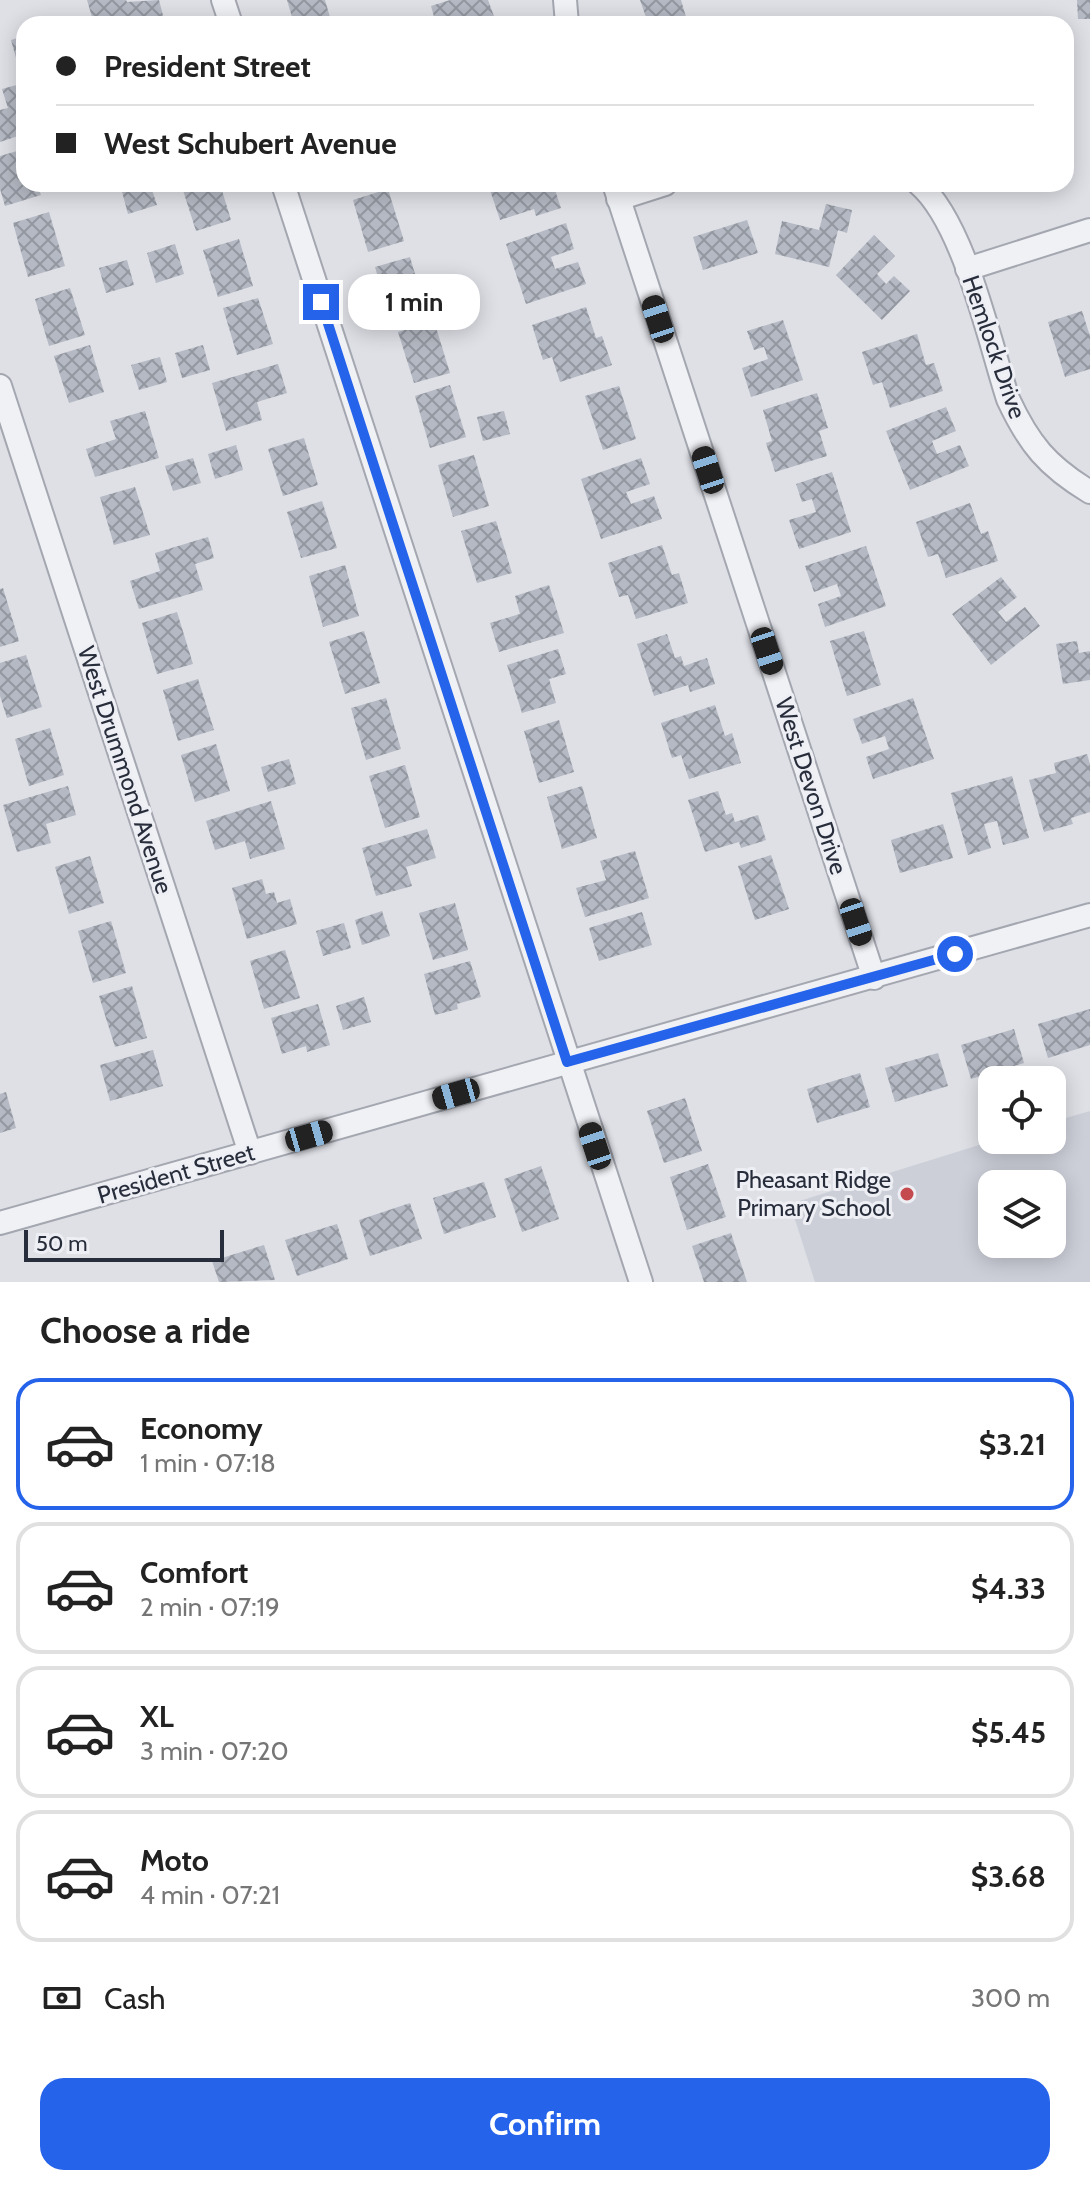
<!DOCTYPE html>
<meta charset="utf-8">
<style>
:root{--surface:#fff;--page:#f2f2f2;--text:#222;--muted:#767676;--line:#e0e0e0;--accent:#2563eb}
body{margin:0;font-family:Cabin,sans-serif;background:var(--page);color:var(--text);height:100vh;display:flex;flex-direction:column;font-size:30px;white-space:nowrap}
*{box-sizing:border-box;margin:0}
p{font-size:26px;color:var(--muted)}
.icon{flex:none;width:44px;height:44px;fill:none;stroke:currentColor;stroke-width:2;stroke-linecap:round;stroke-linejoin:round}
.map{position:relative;height:1282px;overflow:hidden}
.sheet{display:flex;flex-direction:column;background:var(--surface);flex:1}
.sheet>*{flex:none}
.guide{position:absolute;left:16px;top:16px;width:1058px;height:176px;border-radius:24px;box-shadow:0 4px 20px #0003;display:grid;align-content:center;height:176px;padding:0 40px;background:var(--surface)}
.controls{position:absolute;left:978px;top:1066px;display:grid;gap:16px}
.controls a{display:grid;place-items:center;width:88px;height:88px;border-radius:16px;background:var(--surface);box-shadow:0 4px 20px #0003;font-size:40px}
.scale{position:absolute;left:24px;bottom:20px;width:200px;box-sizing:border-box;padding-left:8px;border:4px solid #282d3c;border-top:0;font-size:22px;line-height:28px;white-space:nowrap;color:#282d3c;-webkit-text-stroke:6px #edeff4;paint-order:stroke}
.end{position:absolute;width:36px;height:36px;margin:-18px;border:10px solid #2563eb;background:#fff;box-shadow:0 0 0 4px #fff}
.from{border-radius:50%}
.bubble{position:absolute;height:56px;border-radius:24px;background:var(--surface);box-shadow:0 4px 20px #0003;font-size:26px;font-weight:800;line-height:56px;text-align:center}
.car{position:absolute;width:24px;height:48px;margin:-24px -12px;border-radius:10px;box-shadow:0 0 6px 2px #0007;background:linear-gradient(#222 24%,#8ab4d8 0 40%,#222 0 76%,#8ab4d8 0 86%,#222 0)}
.guide b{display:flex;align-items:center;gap:28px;height:76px;font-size:30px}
.guide b+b{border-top:2px solid var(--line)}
.guide i{width:20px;height:20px;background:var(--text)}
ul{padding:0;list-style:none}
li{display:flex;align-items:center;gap:24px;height:132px;margin:0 16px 12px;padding:0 24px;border:4px solid var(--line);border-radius:24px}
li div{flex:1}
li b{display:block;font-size:30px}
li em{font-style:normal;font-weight:800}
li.on{border-color:var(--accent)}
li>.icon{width:72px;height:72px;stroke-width:1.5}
h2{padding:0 40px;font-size:36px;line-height:96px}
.pay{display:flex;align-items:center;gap:20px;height:88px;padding:0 40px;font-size:30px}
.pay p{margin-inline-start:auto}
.primary-button{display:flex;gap:16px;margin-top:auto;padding:16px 40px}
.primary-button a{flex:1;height:92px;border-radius:24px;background:var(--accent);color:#fff;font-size:32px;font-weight:800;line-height:92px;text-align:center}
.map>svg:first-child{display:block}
.built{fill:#cccfd8;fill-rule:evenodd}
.building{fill:url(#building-cross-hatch)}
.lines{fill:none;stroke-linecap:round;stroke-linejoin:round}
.minor-casing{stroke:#a4a7b0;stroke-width:26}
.minor{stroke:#f0f1f5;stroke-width:22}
.route{stroke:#2563eb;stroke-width:10}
.poi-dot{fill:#c54a4f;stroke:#edeff4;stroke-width:3}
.labels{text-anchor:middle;stroke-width:6;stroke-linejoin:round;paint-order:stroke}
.street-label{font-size:24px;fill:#282d3c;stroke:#edeff4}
.poi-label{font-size:24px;fill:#282d3c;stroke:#edeff4;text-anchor:end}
</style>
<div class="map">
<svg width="1090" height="1282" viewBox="0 0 1090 1282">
<defs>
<pattern id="building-cross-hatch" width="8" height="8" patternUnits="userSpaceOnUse" patternTransform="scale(2)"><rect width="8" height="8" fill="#b5b9c3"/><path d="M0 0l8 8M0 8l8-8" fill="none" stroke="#9397a0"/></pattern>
</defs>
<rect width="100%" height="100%" fill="#dee0e6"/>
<path class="built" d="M1090,1111v171h-275l-25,-78 205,-64h57v-18zM992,1184h60v60h-60z"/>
<g class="building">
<path d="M87,0h39l1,2 32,-2 6,23 -71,1z"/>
<path d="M287,0h38l7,24h-38z"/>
<path d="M450,0h38l7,19 6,-2 3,7h-68l-5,-18z"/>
<path d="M640,0h41l7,24h-51l10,-4z"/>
<path d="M1077,0h13v19h-12z"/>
<path d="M24,36v27l-6,2 -7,-25z"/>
<path d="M24,83v51l-24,8v-32l8,-2 -6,-19z"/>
<path d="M24,149v35h13l4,11 -36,11 -5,-17v-33z"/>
<path d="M136,184h14l7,21 -29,9 -7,-26z"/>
<path d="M181,184h39l11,36 -35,11z"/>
<path d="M488,184h40l2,6 23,-6 8,24 -25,8 -2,-7 -34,11z"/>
<path d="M388,189l16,52 -36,11 -15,-52z"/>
<path d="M826,204l26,6 -5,23 -9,-3 -9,37 -54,-13 7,-33 37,9z"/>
<path d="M49,212l16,54 -37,11 -15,-54z"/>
<path d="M747,220l11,33 -55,17 -10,-33z"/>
<path d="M566,223l8,26 -23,8 4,12 23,-7 8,22 -60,20 -20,-60z"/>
<path d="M874,235l21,21 -18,18 9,10 8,-8 16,15 -28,29 -46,-45z"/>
<path d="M239,239l14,47 -35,11 -15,-47z"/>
<path d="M175,244l9,30 -28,9 -9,-30z"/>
<path d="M410,257l15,51 -35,11 -15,-52z"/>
<path d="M127,260l7,25 -28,8 -7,-25z"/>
<path d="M70,288l15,47 -36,11 -14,-47z"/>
<path d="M258,298l15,46 -36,11 -14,-47z"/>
<path d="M586,307l10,31 6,-2 10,29 -52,17 -8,-25 -9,3 -11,-35z"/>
<path d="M1082,311l8,25v33l-25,8 -17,-55z"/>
<path d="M783,320l20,60 -52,17 -9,-29 26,-9 -4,-12 -10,3 -7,-19z"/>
<path d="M434,321l16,52 -36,10 -16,-51z"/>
<path d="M917,334l9,31 8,-2 9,28 -53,17 -8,-26 -9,3 -11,-33z"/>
<path d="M90,345l14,47 -35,11 -15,-47z"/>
<path d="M203,345l7,25 -28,8 -7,-25z"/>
<path d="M160,357l7,25 -28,8 -8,-25z"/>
<path d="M278,364l9,29 -30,9 5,18 -36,11 -14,-48z"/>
<path d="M450,385l16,52 -36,11 -15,-52z"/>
<path d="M619,386l17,53 -33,11 -18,-54z"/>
<path d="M817,393l11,35 -9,3 8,25 -52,16 -9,-29 6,-2 -9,-31z"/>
<path d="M946,407l10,24 -24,10 5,13 23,-9 9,21 -59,24 -24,-59z"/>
<path d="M145,411l14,47 -64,19 -9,-28 30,-10 -6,-18z"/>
<path d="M504,411l6,23 -27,7 -6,-24z"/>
<path d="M304,438l14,47 -35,11 -15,-47z"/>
<path d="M236,445l7,25 -28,9 -7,-25z"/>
<path d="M474,455l15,51 -36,11 -15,-52z"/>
<path d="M193,458l8,25 -28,8 -8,-25z"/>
<path d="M641,458l9,26 -24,8 5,12 23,-8 8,23 -61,20 -20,-60z"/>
<path d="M832,472l19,60 -52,17 -10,-29 27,-8 -4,-13 -10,3 -6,-18z"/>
<path d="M135,487l15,48 -36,10 -14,-48z"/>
<path d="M322,501l15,47 -36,10 -14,-46z"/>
<path d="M970,503l11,31 7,-3 10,30 -52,17 -8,-24 -10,3 -12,-35z"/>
<path d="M496,521l16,52 -35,10 -16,-52z"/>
<path d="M208,537l6,21 -19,6 8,26 -64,19 -9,-28 30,-10 -5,-18z"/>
<path d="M662,545l10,30 7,-2 9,30 -52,16 -8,-24 -9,2 -11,-34z"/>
<path d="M866,546l20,60 -61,21 -7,-23 23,-8 -4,-12 -23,8 -9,-26z"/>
<path d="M345,565l14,51 -36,11 -14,-51z"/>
<path d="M1001,577l16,20 -19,15 8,10 19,-15 15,19 -49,39 -39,-51z"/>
<path d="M549,585l15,48 -65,19 -9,-29 30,-9 -5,-18z"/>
<path d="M3,588l16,53 -19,6v-58z"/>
<path d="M177,612l16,52 -36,10 -15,-51z"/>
<path d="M364,631l16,52 -35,11 -16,-52z"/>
<path d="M864,631l17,54 -34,11 -17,-55z"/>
<path d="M667,634l8,24 6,-2 3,10 23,-8 8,26 -25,8 -2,-7 -34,11 -17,-52z"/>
<path d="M1077,641l2,12 11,-2v29l-27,4 -7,-40z"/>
<path d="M558,649l8,25 -17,5 7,24 -34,10 -15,-48z"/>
<path d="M26,655l16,52 -35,11 -7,-22v-33z"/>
<path d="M198,679l16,51 -36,11 -15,-51z"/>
<path d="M386,698l15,51 -35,11 -15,-52z"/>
<path d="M913,698l21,61 -61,20 -7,-22 23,-8 -4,-13 -23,8 -9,-25z"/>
<path d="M715,705l10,31 7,-3 9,30 -52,16 -8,-24 -9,3 -11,-35z"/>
<path d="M559,720l15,52 -35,11 -15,-52z"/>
<path d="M50,728l14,47 -35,11 -14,-47z"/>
<path d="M216,744l14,47 -35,11 -14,-47z"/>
<path d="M1087,754l3,10v48l-19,6 2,6 -29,8 -15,-52 27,-7 -2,-10z"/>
<path d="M289,759l7,25 -28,8 -7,-25z"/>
<path d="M405,765l15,52 -35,11 -16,-52z"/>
<path d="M1012,776l17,62 -26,7 -6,-24 -13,3 7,24 -23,7 -17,-62z"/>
<path d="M68,786l8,29 -30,9 5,19 -34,9 -14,-47z"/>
<path d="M582,786l15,52 -35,11 -15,-52z"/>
<path d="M718,791l8,24 6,-2 3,9 23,-7 8,25 -25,8 -2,-6 -34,10 -17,-52z"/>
<path d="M271,801l14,48 -35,10 -5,-18 -30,9 -9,-29z"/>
<path d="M943,824l10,34 -53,15 -9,-33z"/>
<path d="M427,829l9,29 -30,9 6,19 -36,10 -14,-48z"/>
<path d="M635,851l14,47 -64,19 -9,-29 30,-8 -6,-19z"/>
<path d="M771,855l18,54 -34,11 -17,-54z"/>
<path d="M90,856l14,47 -35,11 -14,-47z"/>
<path d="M262,879l4,15 8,-2 3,11 13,-4 7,25 -50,15 -15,-51z"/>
<path d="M455,903l13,47 -35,10 -14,-47z"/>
<path d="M382,911l8,25 -28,9 -7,-25z"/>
<path d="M642,912l10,33 -53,16 -10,-33z"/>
<path d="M111,921l15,52 -33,10 -15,-52z"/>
<path d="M344,923l7,25 -28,8 -7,-25z"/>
<path d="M285,950l15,48 -36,11 -14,-48z"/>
<path d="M470,961l11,36 -24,7 1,5 -23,6 -11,-41z"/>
<path d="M132,986l15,52 -32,9 -16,-51z"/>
<path d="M364,997l7,25 -28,8 -7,-24z"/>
<path d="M318,1004l12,41 -23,7 -1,-6 -24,8 -11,-36z"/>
<path d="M1090,1009v36l-42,13 -10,-34z"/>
<path d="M1014,1029l10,34 -53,16 -10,-34z"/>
<path d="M153,1050l10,36 -53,15 -10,-36z"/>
<path d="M938,1053l10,33 -53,16 -10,-34z"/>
<path d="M860,1073l10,34 -53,16 -10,-34z"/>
<path d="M6,1092l10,36 -16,5v-39z"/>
<path d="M685,1098l17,53 -38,12 -17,-52z"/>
<path d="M708,1164l18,53 -39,13 -17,-53z"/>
<path d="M541,1166l18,53 -37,13 -18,-53z"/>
<path d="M484,1182l12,35 -52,17 -11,-36z"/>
<path d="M410,1203l12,36 -52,17 -11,-36z"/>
<path d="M337,1224l11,35 -51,17 -12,-36z"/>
<path d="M731,1233l16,49h-43l-12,-36z"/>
<path d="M264,1245l11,35 -56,2 -7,-21z"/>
</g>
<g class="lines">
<defs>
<g id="minor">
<path d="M223,0l8,24"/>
<path d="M565,0l2,24"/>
<path d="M283,184l358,1098"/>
<path d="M614,184l260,794"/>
<path d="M919,184c45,39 70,156 89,215 21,45 39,67 82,93"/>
<path d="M618,199l47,-15"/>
<path d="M967,269l123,-39"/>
<path d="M0,386l250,767"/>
<path d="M0,1223l1090,-308"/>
</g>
</defs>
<use href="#minor" class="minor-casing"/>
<use href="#minor" class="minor"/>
</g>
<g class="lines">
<path class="route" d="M321,302l246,760 388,-108"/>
</g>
<circle class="poi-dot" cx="907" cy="1194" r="8"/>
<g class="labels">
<g class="street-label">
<text transform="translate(994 347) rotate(71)" y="8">Hemlock Drive</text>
<text transform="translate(125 770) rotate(72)" y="8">West Drummond Avenue</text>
<text transform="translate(811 786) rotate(72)" y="8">West Devon Drive</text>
<text transform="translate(176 1174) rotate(-16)" y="8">President Street</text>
</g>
<g class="poi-label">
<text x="891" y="1188">Pheasant Ridge<tspan x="891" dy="28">Primary School</tspan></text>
</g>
</g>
</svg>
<div class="controls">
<a><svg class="icon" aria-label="locate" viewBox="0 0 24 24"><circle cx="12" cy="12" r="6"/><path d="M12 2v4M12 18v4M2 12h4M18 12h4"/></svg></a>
<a><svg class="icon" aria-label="layers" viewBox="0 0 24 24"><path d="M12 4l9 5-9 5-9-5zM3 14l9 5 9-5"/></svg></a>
</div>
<div class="scale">50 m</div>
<i class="end from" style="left:955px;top:954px"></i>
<i class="end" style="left:321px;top:302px"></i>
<div class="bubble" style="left:348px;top:274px;width:132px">1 min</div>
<i class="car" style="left:658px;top:319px;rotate:342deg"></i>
<i class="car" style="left:708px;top:470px;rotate:342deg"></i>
<i class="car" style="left:767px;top:651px;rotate:162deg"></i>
<i class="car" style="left:856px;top:922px;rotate:162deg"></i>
<i class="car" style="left:456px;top:1094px;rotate:254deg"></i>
<i class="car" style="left:309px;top:1136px;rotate:74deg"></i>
<i class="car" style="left:595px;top:1146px;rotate:342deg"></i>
<div class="guide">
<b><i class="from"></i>President Street</b>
<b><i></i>West Schubert Avenue</b>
</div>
</div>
<section class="sheet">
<h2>Choose a ride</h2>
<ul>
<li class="on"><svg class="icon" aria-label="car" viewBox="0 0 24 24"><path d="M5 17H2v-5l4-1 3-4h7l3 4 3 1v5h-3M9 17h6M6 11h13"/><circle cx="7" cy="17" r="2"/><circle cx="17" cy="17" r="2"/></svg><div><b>Economy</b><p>1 min · 07:18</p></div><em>$3.21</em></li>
<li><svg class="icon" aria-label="car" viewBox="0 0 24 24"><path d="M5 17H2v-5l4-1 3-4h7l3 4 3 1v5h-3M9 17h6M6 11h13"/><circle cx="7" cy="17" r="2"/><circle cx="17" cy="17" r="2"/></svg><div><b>Comfort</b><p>2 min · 07:19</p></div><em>$4.33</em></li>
<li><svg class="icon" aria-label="car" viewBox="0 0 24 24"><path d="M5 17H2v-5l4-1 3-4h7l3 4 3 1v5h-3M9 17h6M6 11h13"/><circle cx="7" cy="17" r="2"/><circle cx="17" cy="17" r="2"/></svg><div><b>XL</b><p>3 min · 07:20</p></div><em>$5.45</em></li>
<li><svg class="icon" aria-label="car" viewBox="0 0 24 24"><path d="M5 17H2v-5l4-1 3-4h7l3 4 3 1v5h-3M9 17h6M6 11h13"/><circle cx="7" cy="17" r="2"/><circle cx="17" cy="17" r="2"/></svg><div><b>Moto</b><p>4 min · 07:21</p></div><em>$3.68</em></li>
</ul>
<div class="pay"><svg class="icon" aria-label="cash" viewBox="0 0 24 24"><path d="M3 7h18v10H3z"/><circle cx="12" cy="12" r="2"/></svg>Cash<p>300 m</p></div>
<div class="primary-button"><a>Confirm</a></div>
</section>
